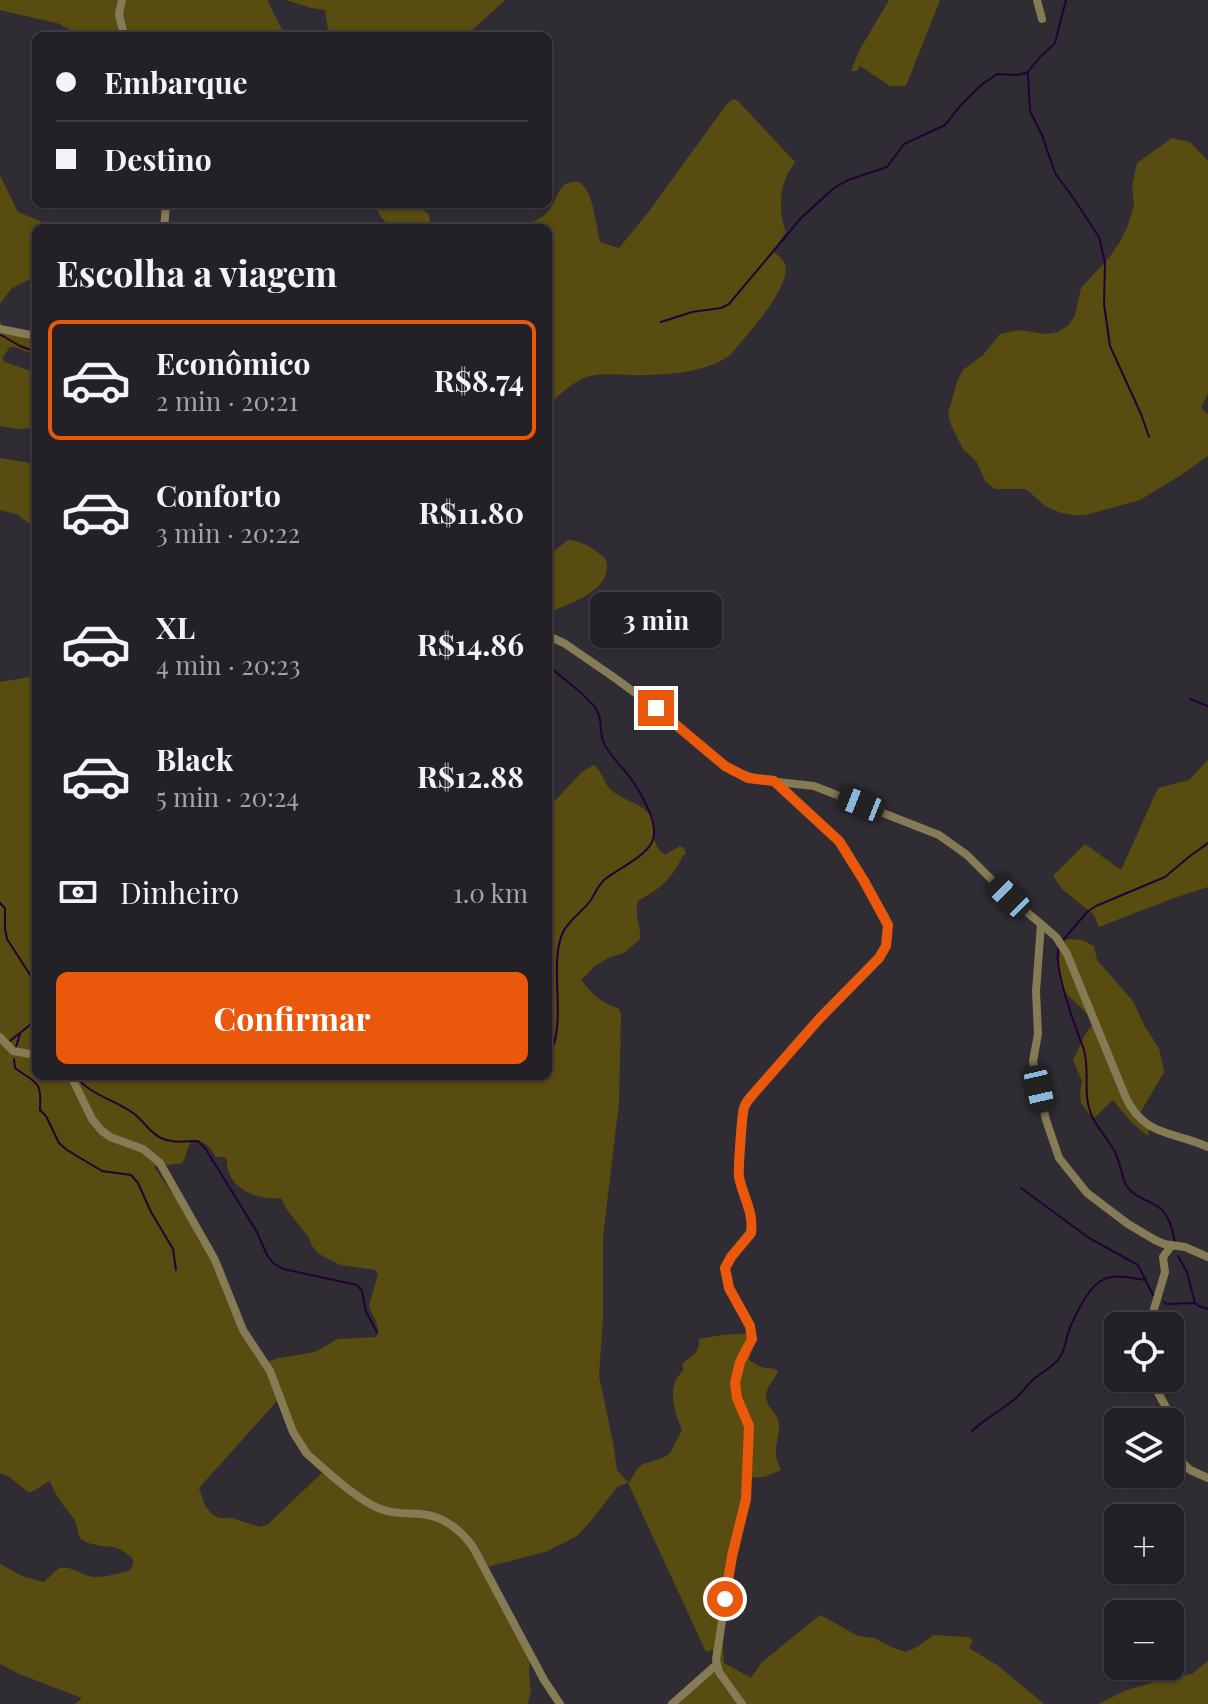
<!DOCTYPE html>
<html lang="pt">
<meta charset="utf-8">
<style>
:root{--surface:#242126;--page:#302e32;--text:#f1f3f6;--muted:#a3a3a7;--line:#413e43;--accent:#ea580c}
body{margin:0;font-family:"Playfair Display",serif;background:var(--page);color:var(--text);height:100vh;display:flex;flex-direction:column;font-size:30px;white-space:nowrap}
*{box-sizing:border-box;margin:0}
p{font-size:26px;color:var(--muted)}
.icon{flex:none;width:44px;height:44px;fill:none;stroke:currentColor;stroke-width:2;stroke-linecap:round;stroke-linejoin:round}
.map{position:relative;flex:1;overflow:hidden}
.sheet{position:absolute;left:32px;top:224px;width:520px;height:856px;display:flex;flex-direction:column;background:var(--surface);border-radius:12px;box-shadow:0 2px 6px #0004,0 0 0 2px var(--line)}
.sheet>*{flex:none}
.banner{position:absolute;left:32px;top:32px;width:520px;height:176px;border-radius:12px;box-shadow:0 2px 6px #0004,0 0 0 2px var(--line);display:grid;align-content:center;height:176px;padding:0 24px;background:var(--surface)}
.tools{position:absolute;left:1104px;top:1312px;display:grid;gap:16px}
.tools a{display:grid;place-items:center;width:80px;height:80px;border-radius:12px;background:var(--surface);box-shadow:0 2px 6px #0004,0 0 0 2px var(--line);font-size:40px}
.end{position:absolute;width:36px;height:36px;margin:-18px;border:10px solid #ea580c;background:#fff;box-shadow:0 0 0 4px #fff}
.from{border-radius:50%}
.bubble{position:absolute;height:56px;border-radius:12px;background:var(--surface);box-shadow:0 2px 6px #0004,0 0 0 2px var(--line);font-size:26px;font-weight:700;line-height:56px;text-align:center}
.car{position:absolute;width:24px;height:48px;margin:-24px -12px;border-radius:10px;box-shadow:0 0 6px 2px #0007;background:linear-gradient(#222 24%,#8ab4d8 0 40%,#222 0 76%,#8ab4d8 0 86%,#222 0)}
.banner b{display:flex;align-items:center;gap:28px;height:76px;font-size:30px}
.banner b+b{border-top:2px solid var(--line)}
.banner i{width:20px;height:20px;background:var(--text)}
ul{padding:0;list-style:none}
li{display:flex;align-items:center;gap:24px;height:120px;margin:0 16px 12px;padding:0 8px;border:4px solid transparent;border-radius:12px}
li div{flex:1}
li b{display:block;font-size:30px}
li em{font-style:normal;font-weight:700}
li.active{border-color:var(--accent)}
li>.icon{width:72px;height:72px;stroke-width:1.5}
h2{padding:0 24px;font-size:36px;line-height:96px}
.pay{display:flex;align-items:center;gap:20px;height:88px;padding:0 24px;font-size:30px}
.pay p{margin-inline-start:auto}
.primary-button{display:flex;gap:16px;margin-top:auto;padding:16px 24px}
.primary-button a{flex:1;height:92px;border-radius:12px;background:var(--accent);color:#fff;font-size:32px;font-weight:700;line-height:92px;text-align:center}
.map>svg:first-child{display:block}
.green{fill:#594c11;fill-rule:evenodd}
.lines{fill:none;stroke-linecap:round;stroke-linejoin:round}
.stream{stroke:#230036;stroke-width:2}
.minor{stroke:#857b55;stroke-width:8}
.route{stroke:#ea580c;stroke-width:10}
</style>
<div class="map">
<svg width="1208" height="1704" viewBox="0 0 1208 1704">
<rect width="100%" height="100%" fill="#302c33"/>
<g class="green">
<path d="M0,0h267l18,36h-205l-20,-12 -60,-14z"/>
<path d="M286,0h219l-39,36h-133l-5,-7 -3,-19 -14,-2z"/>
<path d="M889,0h51l-34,86h-16l-30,-20 -3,5h-6l9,-22z"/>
<path d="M733,99l5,2 57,61c-4,6 -8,12 -10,18 -6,14 -5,39 1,52l-13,19c4,4 11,8 12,14 7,22 -41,74 -56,91 -27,18 -65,19 -97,19 -16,0 -35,-3 -50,4 -12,6 -25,17 -34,27v-178h-23c6,-7 16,-9 22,-15 8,-9 9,-21 18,-29 4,-1 8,-3 13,-2 16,6 18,46 22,60l19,6 28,-34 79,-109z"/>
<path d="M1172,138l18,4 18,19v232l-7,15 7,6v42l-27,19 -41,25 -54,15h-13l-12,-2 -16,-7 -19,-17h-31l-9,-7 -10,-21 -13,-12 -12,-24 -3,-12 10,-34 5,-9 20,-15 17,-21 19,-4 27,4 12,-2 11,-7 6,-10 6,-27 27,-29 12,-17 8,-17 6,-20 -2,-19 5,-23z"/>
<path d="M0,175l18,37 39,16h-21v45l-4,5 -21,11 -11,15z"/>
<path d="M375,204h42l12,11 2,13c-26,0 -47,5 -56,-24z"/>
<path d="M0,321l7,12 29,8v14l-21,-8h-5l-8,11 3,4 31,11v55l-20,1 -16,-3z"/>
<path d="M0,458l36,6v64l-16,-11 -1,-2 -19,-5z"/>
<path d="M568,540c11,0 21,6 29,12 7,4 10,7 10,15 -1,27 -40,37 -59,46v-57z"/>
<path d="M36,676v400h512v-268l34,-36 12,-7c9,7 10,19 18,26 11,9 29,12 38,24 11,13 -5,24 15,40l15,-9 4,2 2,6 -3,1c-10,23 -23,34 -45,46 -4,18 3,22 2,38l-16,14 -16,5 -13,8 -14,14c11,14 20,23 37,28l3,6 -2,89 -16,133v82l-4,58 14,66 4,28 12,13 8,-14 6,-5 20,-6 7,-5 12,-23c-8,-19 -16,-44 1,-59v-8c10,-8 17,-10 16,-24l23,-4 33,-2 -6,27c5,3 10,7 16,8 6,1 7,-1 13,3 -3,8 -11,15 -12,24 -1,12 12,17 13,29 1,19 -9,24 2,46l-17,7 -15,1c-3,22 -4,46 -9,68 -9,38 -20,79 -16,117l27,15 11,-16 58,-47 38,21 16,2 17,9 15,5 13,-6 14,-11 35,2 5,3 -4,8 28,17 47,39h-370l38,-39 1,-15 -7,2 -78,-169 -11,4 -26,34 -14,15 -32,16 -58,15 43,89 -1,19 2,15 -3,14h-453l7,-6 -63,-24 -19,-10v-100l22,12 22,6c5,-4 9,-10 14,-13 13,-6 25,9 38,8 11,0 23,-4 33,-6l4,-6v-6c-18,-17 -21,-10 -41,-15 -3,0 -10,-4 -12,-6 -3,-5 -2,-13 -6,-19 -9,-12 -19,-23 -24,-38 -7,3 -15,11 -22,11l-20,-16 -8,-3v-791zM193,1140c13,1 17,7 23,17h8l3,3c-1,28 30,41 54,38l6,12 21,26 4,10 7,8 21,11 35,5 3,4 -9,32c4,12 11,18 8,31l-39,2 -23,13 -36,6 -12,4 -30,-44 -30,-70 -23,-38 -30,-43 28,-4c5,-6 4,-17 11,-23zM277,1401l39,62 9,7 -58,55 -7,2 -28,-9h-13l-6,-3 -8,-9 -6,-18z"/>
<path d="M1208,760v127l-34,11 -75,29 -5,-12 -32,-26 -9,-13 32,-32 36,26 37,-82 31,-8z"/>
<path d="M1069,939l13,1 12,6 3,14 36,41 12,26 14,21 5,24 -24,41 9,15 -1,8 -16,-13 -19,-23 -20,19 -12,-16 -1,-11 2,-11 -9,-21c8,-13 9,-26 21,-36 -7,-13 -17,-19 -27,-30 -11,-13 -8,-36 -6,-52z"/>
<path d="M1208,1661v43h-109l25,-13 51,-15 17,-2z"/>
</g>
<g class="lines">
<g class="stream">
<path d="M1028,74l2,37 12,24 13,38 19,26 25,38 6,26 -1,41 6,42 31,68 8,23"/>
<path d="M661,322l31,-10 29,-4 8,-4 72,-86 33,-30 14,-8 39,-13 17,-23 41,-19 15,-19 20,-20 17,-12 21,1 10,-3 12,-15 15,-14 11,-43"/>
<path d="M1,335l19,11 16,6"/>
<path d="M548,665c15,14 33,26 46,41 9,10 5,23 9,35 5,13 17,23 25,34 11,14 33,50 24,67 -8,16 -35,27 -48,38 -6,6 -9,13 -13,20 -8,11 -22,20 -28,32 -14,30 2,80 -10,115"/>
<path d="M1190,699l18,7"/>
<path d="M0,903l5,5v21l2,10 29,45"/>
<path d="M1064,939l23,-27 9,-6 69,-29 25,-21 18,-13"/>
<path d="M1059,946c-7,18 16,81 24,101 8,21 -1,46 8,67 5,12 16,24 23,36 6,11 7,24 12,35 8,13 24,15 35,24 9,8 12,22 14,34"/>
<path d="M36,1012v4"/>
<path d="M10,1041l26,-21"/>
<path d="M16,1047l4,-13"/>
<path d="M14,1059l1,9c21,16 27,11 25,42l6,6 13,27 8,7 35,21 29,4 7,8 13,29 22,37 3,21"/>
<path d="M76,1076c12,18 39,24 57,37 10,7 17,20 28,25 12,6 25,3 37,3l7,7 52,84 10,23 6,8 10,6 74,16 5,6 4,21 11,20"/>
<path d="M1021,1188l68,50 49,27 15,30"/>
<path d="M1178,1256l9,16 8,31"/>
<path d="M1164,1302l3,2 28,-1 4,3 9,3"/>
<path d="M972,1431c13,-13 31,-21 45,-34 6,-6 10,-12 17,-18 8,-7 17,-11 24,-19 6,-8 7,-14 9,-23 4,-15 19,-45 31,-54 13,-11 32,-5 48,-3"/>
</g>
<g class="minor">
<path d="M122,0l-3,14 5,22"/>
<path d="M1037,0l5,19"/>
<path d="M164,228l2,-24"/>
<path d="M0,329l36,7"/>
<path d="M548,636l16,7 48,33 44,32 58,49 19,14 27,9 54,6 125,49 28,20 42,42 32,27 -5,67 2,43 -5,27 13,59 13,38 28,35 41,31 27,16 9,4 21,3 23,10"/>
<path d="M1041,924l15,13 11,17 59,144c19,39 47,33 82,49"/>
<path d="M0,1037l13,14 23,4"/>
<path d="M71,1076l21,43 9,11 9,7 33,12 17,14 55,97 28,70 27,41 23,61 14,22c20,17 48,44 71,54 14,6 28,5 43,6 22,2 40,16 52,33l71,133 16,24"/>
<path d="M1149,1326l16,-54 -2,-15 9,-12"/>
<path d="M1153,1378l3,11 11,20 16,54 7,7 18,8"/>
<path d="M672,1704l44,-39"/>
<path d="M742,1704l-23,-32 -3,-12 16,-104 14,-57 3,-73 -12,-28 -2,-15 4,-17 13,-27 -2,-13 -21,-38 -4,-20 6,-11 20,-24c3,-21 -8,-36 -12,-56 -1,-6 3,-64 5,-69 2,-6 7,-11 11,-16l65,-74 59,-60c9,-14 12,-25 6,-41l-39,-67 -7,-9 -65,-60"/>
</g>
</g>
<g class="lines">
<path class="route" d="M656,708l69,58 23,12 26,3 65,60 25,40 24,44 -2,21 -7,12 -59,60 -65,74c-4,5 -9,9 -11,16 -2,5 -6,63 -5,69 4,20 15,35 12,56l-20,24 -6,11 4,20 21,38 2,13 -12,23 -5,21 2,15 12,28 -3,73 -14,57 -7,43"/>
</g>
</svg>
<div class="tools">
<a><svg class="icon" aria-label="locate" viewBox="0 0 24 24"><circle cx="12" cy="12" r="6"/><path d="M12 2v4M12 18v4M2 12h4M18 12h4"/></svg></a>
<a><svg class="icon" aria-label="layers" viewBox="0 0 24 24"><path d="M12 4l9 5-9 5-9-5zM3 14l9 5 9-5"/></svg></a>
<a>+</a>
<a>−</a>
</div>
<i class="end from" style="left:725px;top:1599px"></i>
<i class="end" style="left:656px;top:708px"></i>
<div class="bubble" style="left:590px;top:592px;width:132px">3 min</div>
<i class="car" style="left:861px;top:804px;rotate:292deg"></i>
<i class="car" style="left:1009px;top:897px;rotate:314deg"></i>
<i class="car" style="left:1039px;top:1089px;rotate:167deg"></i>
<div class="banner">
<b><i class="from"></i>Embarque</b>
<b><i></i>Destino</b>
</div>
<section class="sheet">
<h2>Escolha a viagem</h2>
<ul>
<li class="active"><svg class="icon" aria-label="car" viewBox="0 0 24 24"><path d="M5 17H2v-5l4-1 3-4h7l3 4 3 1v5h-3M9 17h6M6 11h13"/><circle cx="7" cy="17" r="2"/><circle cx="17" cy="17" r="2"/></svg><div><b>Econômico</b><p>2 min · 20:21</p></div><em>R$8.74</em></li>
<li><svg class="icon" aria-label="car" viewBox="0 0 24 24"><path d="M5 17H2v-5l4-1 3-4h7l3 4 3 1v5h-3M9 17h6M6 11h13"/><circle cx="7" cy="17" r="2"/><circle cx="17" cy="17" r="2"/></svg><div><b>Conforto</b><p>3 min · 20:22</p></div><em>R$11.80</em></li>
<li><svg class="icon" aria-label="car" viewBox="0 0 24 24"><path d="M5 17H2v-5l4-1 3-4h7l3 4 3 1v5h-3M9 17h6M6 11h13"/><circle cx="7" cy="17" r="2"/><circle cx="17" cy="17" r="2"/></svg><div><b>XL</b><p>4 min · 20:23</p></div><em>R$14.86</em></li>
<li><svg class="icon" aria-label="car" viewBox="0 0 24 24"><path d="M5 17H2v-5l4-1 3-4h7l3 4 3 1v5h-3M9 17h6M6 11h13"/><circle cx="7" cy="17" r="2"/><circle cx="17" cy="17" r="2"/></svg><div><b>Black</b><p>5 min · 20:24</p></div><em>R$12.88</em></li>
</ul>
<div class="pay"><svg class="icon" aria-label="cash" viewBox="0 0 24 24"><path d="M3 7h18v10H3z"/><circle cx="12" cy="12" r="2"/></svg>Dinheiro<p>1.0 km</p></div>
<div class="primary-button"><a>Confirmar</a></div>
</section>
</div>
